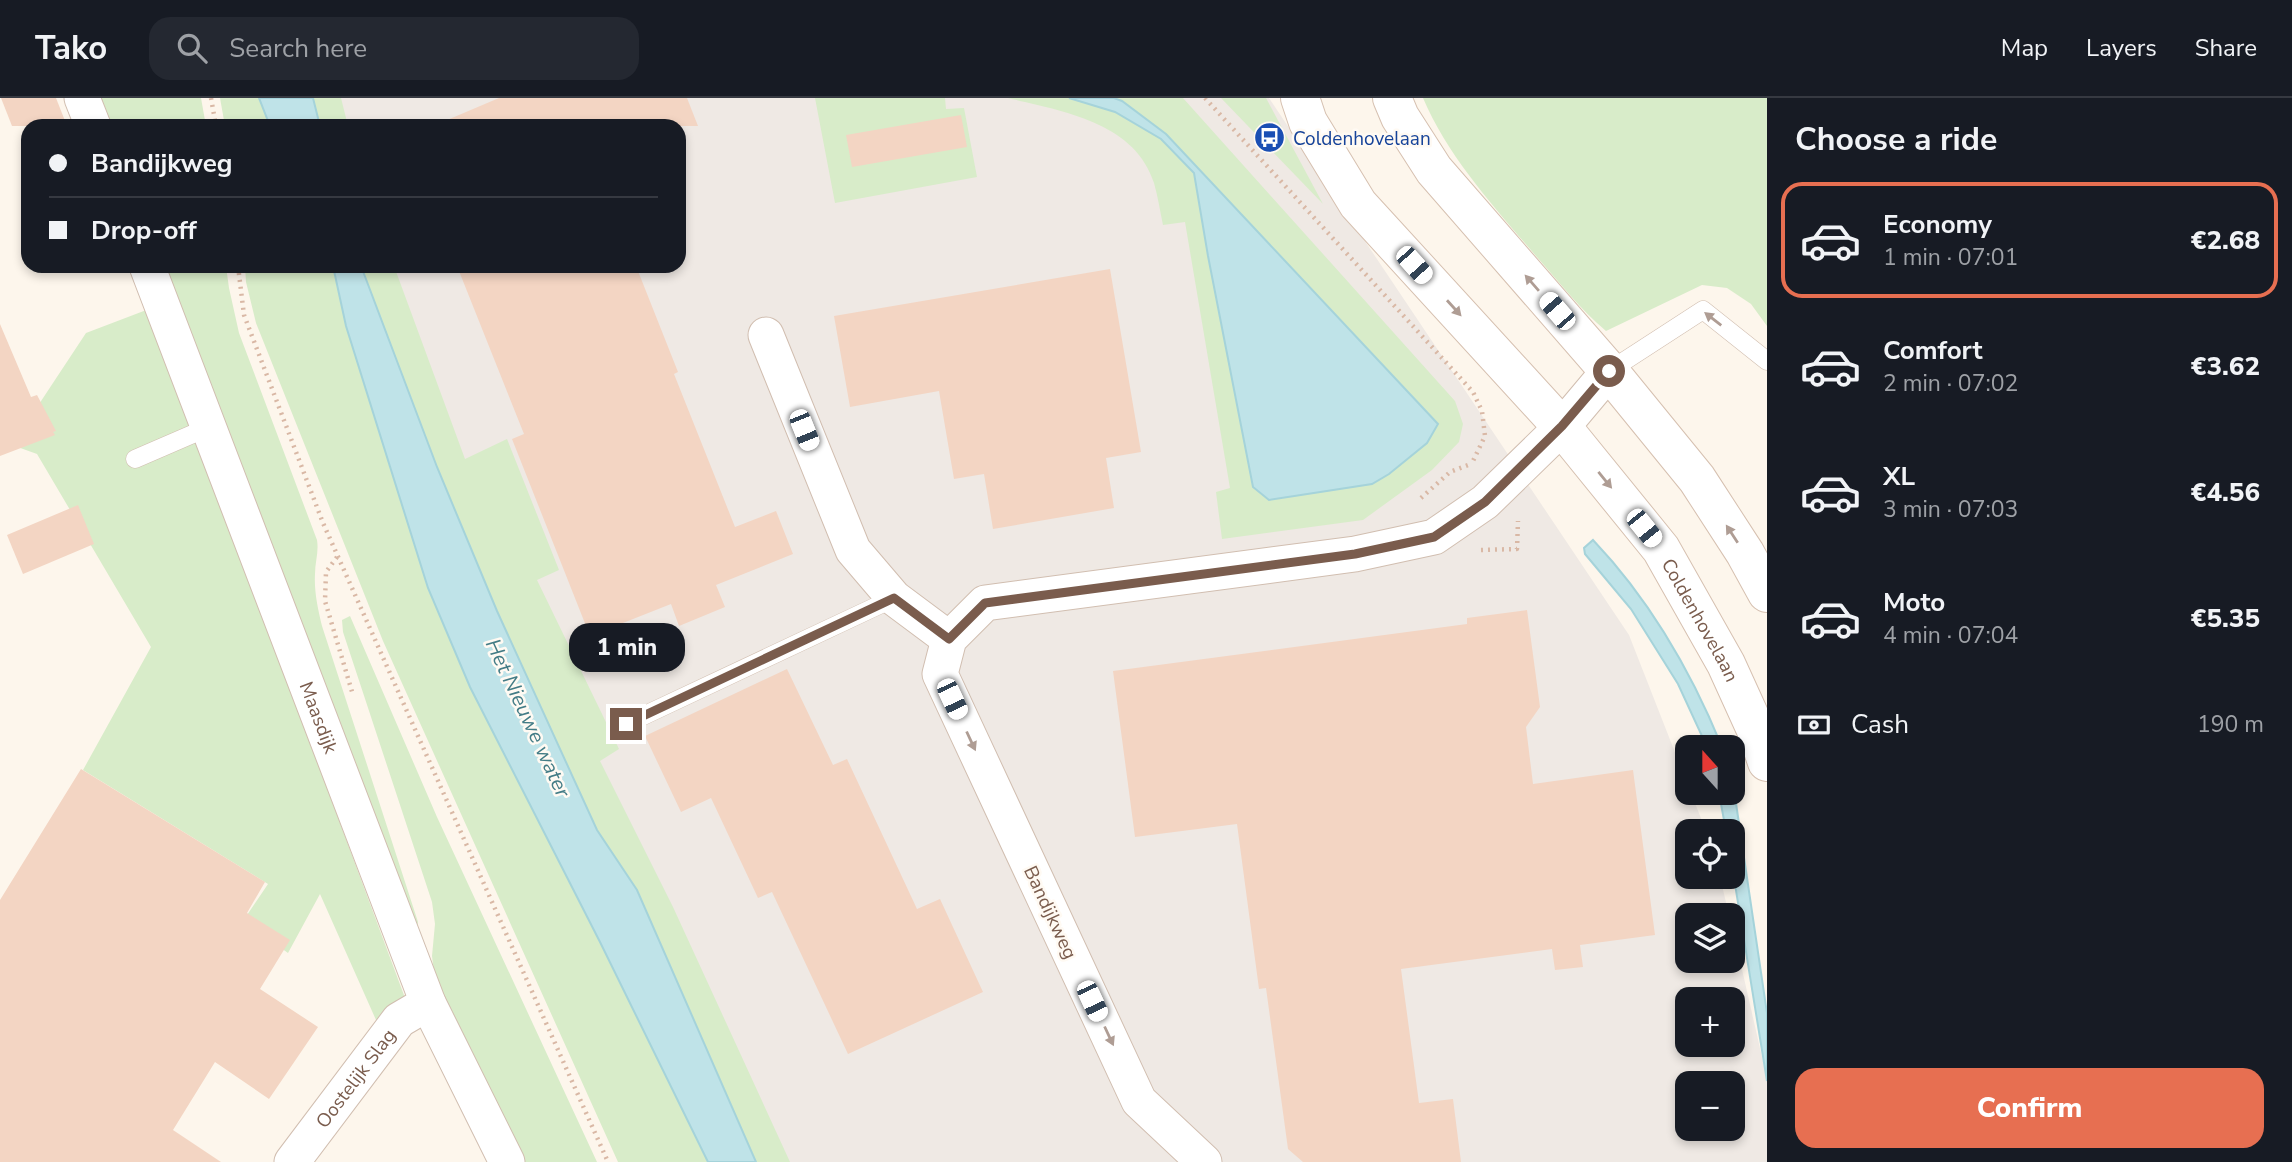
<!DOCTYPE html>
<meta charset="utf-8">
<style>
:root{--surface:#171b24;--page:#242831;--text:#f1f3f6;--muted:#9ea1a6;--line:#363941;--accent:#e76f51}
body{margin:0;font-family:"Nunito Sans",sans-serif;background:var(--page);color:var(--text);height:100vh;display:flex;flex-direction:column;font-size:26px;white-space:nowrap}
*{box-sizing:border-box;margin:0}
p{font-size:23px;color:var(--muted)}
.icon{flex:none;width:38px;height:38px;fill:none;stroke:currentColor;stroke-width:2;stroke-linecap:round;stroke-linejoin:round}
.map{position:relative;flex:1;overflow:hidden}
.panel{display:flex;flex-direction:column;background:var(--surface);width:525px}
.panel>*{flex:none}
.guide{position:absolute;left:21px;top:21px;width:665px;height:154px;border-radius:21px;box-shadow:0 4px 10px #0003;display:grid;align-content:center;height:154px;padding:0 28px;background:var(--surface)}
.needle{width:46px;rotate:339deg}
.tools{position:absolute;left:1675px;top:637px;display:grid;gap:14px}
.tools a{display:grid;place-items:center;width:70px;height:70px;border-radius:14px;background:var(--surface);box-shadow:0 4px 10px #0003;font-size:35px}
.end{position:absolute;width:32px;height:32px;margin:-16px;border:9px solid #7a5c4d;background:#fff;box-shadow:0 0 0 4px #fff}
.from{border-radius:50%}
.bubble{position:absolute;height:49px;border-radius:21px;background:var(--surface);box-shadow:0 4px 10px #0003;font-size:23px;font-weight:800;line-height:49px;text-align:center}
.car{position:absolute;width:21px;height:42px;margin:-21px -10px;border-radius:9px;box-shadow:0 0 5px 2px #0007;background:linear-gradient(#fff 24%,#345 0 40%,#fff 0 76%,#345 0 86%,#fff 0)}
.guide b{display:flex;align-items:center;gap:24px;height:66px;font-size:26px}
.guide b+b{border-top:2px solid var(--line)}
.guide i{width:18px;height:18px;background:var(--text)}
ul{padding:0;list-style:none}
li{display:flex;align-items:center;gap:21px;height:116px;margin:0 14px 10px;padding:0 14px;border:4px solid transparent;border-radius:21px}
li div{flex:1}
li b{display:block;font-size:26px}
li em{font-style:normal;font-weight:800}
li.on{border-color:var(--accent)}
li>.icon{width:63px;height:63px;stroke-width:1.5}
h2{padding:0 28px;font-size:32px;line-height:84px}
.pay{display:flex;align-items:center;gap:18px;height:77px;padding:0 28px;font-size:26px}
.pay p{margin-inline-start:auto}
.action{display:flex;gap:14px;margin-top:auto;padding:14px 28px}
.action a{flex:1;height:80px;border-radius:21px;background:var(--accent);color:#fff;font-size:28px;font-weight:800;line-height:80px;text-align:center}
header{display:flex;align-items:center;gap:42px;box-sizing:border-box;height:98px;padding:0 35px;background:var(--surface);border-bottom:2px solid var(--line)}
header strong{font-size:33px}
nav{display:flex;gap:38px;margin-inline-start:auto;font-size:24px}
.search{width:490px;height:63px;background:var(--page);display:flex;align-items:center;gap:18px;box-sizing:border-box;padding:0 24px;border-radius:21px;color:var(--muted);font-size:26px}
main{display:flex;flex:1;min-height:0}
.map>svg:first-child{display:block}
.industrial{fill:#efe9e4;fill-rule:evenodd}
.green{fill:#d8ecc9}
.water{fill:#bfe3e8;stroke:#a5d3da;stroke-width:2}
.building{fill:#f3d5c3}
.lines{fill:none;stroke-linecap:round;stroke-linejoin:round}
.lane-casing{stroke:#d1beb0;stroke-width:19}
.street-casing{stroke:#d1beb0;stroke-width:37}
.secondary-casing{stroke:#d6c0b0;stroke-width:40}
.path{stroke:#d9b8a5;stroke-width:4.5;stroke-dasharray:2 5;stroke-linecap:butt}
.lane{stroke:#fff;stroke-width:18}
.street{stroke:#fff;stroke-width:35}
.secondary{stroke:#fff;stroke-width:38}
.oneway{fill:#af9d94}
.route{stroke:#7a5c4d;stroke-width:9}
.labels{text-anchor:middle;stroke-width:5;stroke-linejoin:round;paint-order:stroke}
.transit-label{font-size:19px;fill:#164399;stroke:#fffaf3;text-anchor:start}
.street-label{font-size:19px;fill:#7a5c4d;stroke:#fffaf3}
.water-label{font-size:21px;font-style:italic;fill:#437c86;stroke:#fffaf3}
</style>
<header>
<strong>Tako</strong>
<div class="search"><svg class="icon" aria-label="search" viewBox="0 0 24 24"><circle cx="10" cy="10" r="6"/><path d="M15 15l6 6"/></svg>Search here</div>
<nav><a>Map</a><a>Layers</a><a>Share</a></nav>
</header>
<main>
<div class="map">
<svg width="1767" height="1064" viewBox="0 0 1767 1064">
<rect width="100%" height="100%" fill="#fdf6ec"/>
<path class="industrial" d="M288,0h981l360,537 58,148v10h4l15,38h-19v46h33l9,38h-42v46h45l1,-31 34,149v83h-1038l-385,-896h335v-140h-382zM1687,901h45v46h-45zM1687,985h45v46h-45z"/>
<g class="green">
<path d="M98,0h103l5,28h-97z"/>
<path d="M220,0h39l11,28h-45z"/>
<path d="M313,0h28l7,28h-28z"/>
<path d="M815,0h130l1,11 18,-1 13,69 -142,26z"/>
<path d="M1008,0h61l46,14 46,27 33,34 14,83 181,218 38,-31 11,-20 -272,-289 -44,-33 -8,-3h69l272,303 8,23 -4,18 -27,28 -69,50 -141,19 -6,-47 14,-4 -45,-266 -22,3c-3,-14 -5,-28 -9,-42 -19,-61 -92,-72 -146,-85z"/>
<path d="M1221,0h45l57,106z"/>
<path d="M1423,0h344v228l-16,-22 -24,-16 -25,-3 -96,46c-26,-22 -47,-49 -70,-75 -41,-48 -88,-99 -113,-158z"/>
<path d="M163,168h63l3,22 10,45 78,207c2,12 -2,22 -2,34 -1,18 3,35 7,52l96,296 -1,6z"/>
<path d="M245,168h88l13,60 82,262 280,574h-90l-235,-521 -127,-318 -10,-41z"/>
<path d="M361,168h33l71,193 42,-20 52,131 -22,10 82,169 -19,12 73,146 117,255h-34l-119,-272 -40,-60 -100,-219 -60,-144z"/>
<path d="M149,211l259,697 -32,14 -56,-126 -32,59 -45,-32 25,-37 -185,-114 68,-123 -114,-193 -25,-9 74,-112z"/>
<path d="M350,518l87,201 160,345h-74l-69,-137 -20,-53 -2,-16 3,-32 -3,-22 -89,-270 -1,-12z"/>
</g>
<g class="water">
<path d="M259,0h54l7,28h-50z"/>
<path d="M1069,0h45l8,3 44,33 272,290 -11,19 -38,31 -17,10 -103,16 -16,-13 -45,-231 -14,-83 -33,-34 -46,-27z"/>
<path d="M333,168h28l76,201 60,144 100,219 40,60 119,272h-48l-108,-220 -130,-255 -42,-99 -82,-262z"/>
<path d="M1593,442c57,60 98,131 129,207h-15l-29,-63 -47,-75 -46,-55 -1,-6z"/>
<path d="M1733,685l34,230v68l-34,-209 -1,-41h-6l-7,-38h13z"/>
</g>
<g class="building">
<path d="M1,0h55l11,28h-55z"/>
<path d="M499,0h188l11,28h-265z"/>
<path d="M961,17l6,32 -115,20 -6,-32z"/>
<path d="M457,168h179l42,106 -4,2 61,153 41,-16 17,43 -77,31 9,22 -46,19 -8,-22 -81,32 -78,-197 12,-5z"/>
<path d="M1110,171l31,183 -35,6 8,50 -121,21 -9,-55 -30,5 -15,-88 -89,16 -16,-91z"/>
<path d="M0,226l31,73 6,-2 19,36 -3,1 2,3 -55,21z"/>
<path d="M78,407l16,39 -71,30 -16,-39z"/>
<path d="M1527,512l13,97 -14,20 7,57 100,-14 22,165 -75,10 3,22 -28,3 -3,-21 -151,20 18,134 34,-4 8,63h-158l-15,-13 -22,-161 -7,1 -22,-165 -102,13 -22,-166 354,-47v-6z"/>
<path d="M787,571l46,96 14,-6 70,150 23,-10 43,93 -135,62 -76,-162 -14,6 -47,-100 -30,14 -36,-76z"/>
<path d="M81,671l184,113 -18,31 43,27 -30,49 58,38 -49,72 -54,-37 -42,68 48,32h-221v-262z"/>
</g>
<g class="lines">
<defs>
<g id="lane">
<path d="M1609,273l94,-61 64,51"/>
<path d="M135,361l74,-32"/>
<path d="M626,626l268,-126"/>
</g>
<g id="street">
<path d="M82,0l11,28"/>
<path id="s1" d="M147,168l281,737 79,159"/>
<path d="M766,237l87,215 41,48 55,41"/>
<path id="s2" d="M292,1064l107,-142 29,-17"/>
<path d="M1204,1064l-65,-61 -199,-427 9,-35 36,-36 370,-49 79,-17 51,-35 77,-75 47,-56"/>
</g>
<g id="secondary">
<path id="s3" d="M1300,0l8,24 50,82 204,223 99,122 65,115 30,66 11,32"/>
<path d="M1392,0l8,19 34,53 175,201 88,108 48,74 22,40"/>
</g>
</defs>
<use href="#lane" class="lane-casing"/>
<use href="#street" class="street-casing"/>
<use href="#secondary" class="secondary-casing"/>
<g class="path">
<path d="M211,0l5,28"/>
<path d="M1205,0l268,294 9,19 3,25 -12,25"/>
<path d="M238,168l6,49 79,208 285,639"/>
<path d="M1421,400l29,-26 21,-8"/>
<path d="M1481,452l36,-1 1,-28"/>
<path d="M337,459l-11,15 -1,29 28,94"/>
</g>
<use href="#lane" class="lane"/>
<use href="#street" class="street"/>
<use href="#secondary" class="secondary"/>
</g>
<defs><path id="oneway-solid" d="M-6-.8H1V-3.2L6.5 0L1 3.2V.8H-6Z" transform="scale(1.75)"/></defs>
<g class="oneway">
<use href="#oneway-solid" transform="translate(1532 185) rotate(-131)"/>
<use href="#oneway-solid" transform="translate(1454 210) rotate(48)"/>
<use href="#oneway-solid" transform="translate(1713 221) rotate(-142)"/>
<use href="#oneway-solid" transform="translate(1605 382) rotate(51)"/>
<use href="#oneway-solid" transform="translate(1732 436) rotate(-123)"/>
<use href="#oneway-solid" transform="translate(971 643) rotate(65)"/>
<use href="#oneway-solid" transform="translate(1109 938) rotate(65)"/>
</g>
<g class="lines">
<path class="route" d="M626,626l268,-126 55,41 36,-36 370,-49 79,-17 51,-35 77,-76 47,-55"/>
</g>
<defs>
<symbol id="bus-disc" viewBox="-11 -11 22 22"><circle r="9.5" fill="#1a4fb4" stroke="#fffaf3"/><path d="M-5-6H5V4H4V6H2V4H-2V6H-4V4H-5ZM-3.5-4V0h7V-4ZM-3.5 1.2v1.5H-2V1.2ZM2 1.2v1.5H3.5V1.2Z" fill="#fff"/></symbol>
</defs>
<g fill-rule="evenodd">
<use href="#bus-disc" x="1252" y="22" width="35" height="35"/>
</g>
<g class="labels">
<g class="transit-label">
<text x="1293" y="47">Coldenhovelaan</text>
</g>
<g class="street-label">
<text dy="7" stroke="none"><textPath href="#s3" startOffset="662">Coldenhovelaan</textPath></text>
<text dy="7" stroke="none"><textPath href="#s1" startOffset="483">Maasdijk</textPath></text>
<text transform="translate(1051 814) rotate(65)" y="7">Bandijkweg</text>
<text dy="7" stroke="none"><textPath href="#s2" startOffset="105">Oostelijk Slag</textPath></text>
</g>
<g class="water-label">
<text transform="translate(528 620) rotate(65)" y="7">Het Nieuwe water</text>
</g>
</g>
</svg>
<div class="tools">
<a><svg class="needle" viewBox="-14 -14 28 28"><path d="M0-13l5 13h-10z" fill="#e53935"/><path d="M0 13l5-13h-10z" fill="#9ea1a6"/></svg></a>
<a><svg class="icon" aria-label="locate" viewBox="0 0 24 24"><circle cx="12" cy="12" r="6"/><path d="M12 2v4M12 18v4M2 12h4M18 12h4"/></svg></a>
<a><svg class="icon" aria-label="layers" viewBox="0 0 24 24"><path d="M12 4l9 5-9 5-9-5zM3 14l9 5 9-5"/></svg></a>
<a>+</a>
<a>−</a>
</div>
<i class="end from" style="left:1609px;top:273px"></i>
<i class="end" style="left:626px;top:626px"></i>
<div class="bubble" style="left:569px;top:525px;width:116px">1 min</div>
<i class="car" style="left:1414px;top:167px;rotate:138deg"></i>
<i class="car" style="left:1557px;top:213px;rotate:319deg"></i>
<i class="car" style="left:804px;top:332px;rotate:158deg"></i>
<i class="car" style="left:1644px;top:430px;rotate:141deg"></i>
<i class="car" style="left:952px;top:601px;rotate:155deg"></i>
<i class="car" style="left:1092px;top:903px;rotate:155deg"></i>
<div class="guide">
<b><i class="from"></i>Bandijkweg</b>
<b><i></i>Drop-off</b>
</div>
</div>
<section class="panel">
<h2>Choose a ride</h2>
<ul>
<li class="on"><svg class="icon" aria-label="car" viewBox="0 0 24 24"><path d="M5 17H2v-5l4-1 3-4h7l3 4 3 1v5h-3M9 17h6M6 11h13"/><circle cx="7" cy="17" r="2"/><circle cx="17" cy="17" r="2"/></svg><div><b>Economy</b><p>1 min · 07:01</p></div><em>€2.68</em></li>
<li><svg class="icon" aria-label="car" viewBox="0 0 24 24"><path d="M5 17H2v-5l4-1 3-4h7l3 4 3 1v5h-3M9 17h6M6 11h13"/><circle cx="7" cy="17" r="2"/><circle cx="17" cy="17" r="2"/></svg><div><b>Comfort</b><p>2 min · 07:02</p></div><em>€3.62</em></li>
<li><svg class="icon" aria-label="car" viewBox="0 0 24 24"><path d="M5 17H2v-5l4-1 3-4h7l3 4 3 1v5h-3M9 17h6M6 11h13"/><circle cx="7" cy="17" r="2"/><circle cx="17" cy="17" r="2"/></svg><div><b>XL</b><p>3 min · 07:03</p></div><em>€4.56</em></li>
<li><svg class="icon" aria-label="car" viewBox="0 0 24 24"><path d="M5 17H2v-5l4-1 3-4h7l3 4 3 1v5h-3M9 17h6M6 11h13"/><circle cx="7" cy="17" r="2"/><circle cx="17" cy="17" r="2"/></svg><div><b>Moto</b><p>4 min · 07:04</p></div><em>€5.35</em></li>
</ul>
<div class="pay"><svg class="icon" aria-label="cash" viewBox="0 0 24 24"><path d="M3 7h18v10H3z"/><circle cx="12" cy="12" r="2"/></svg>Cash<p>190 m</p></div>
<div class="action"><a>Confirm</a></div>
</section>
</main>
